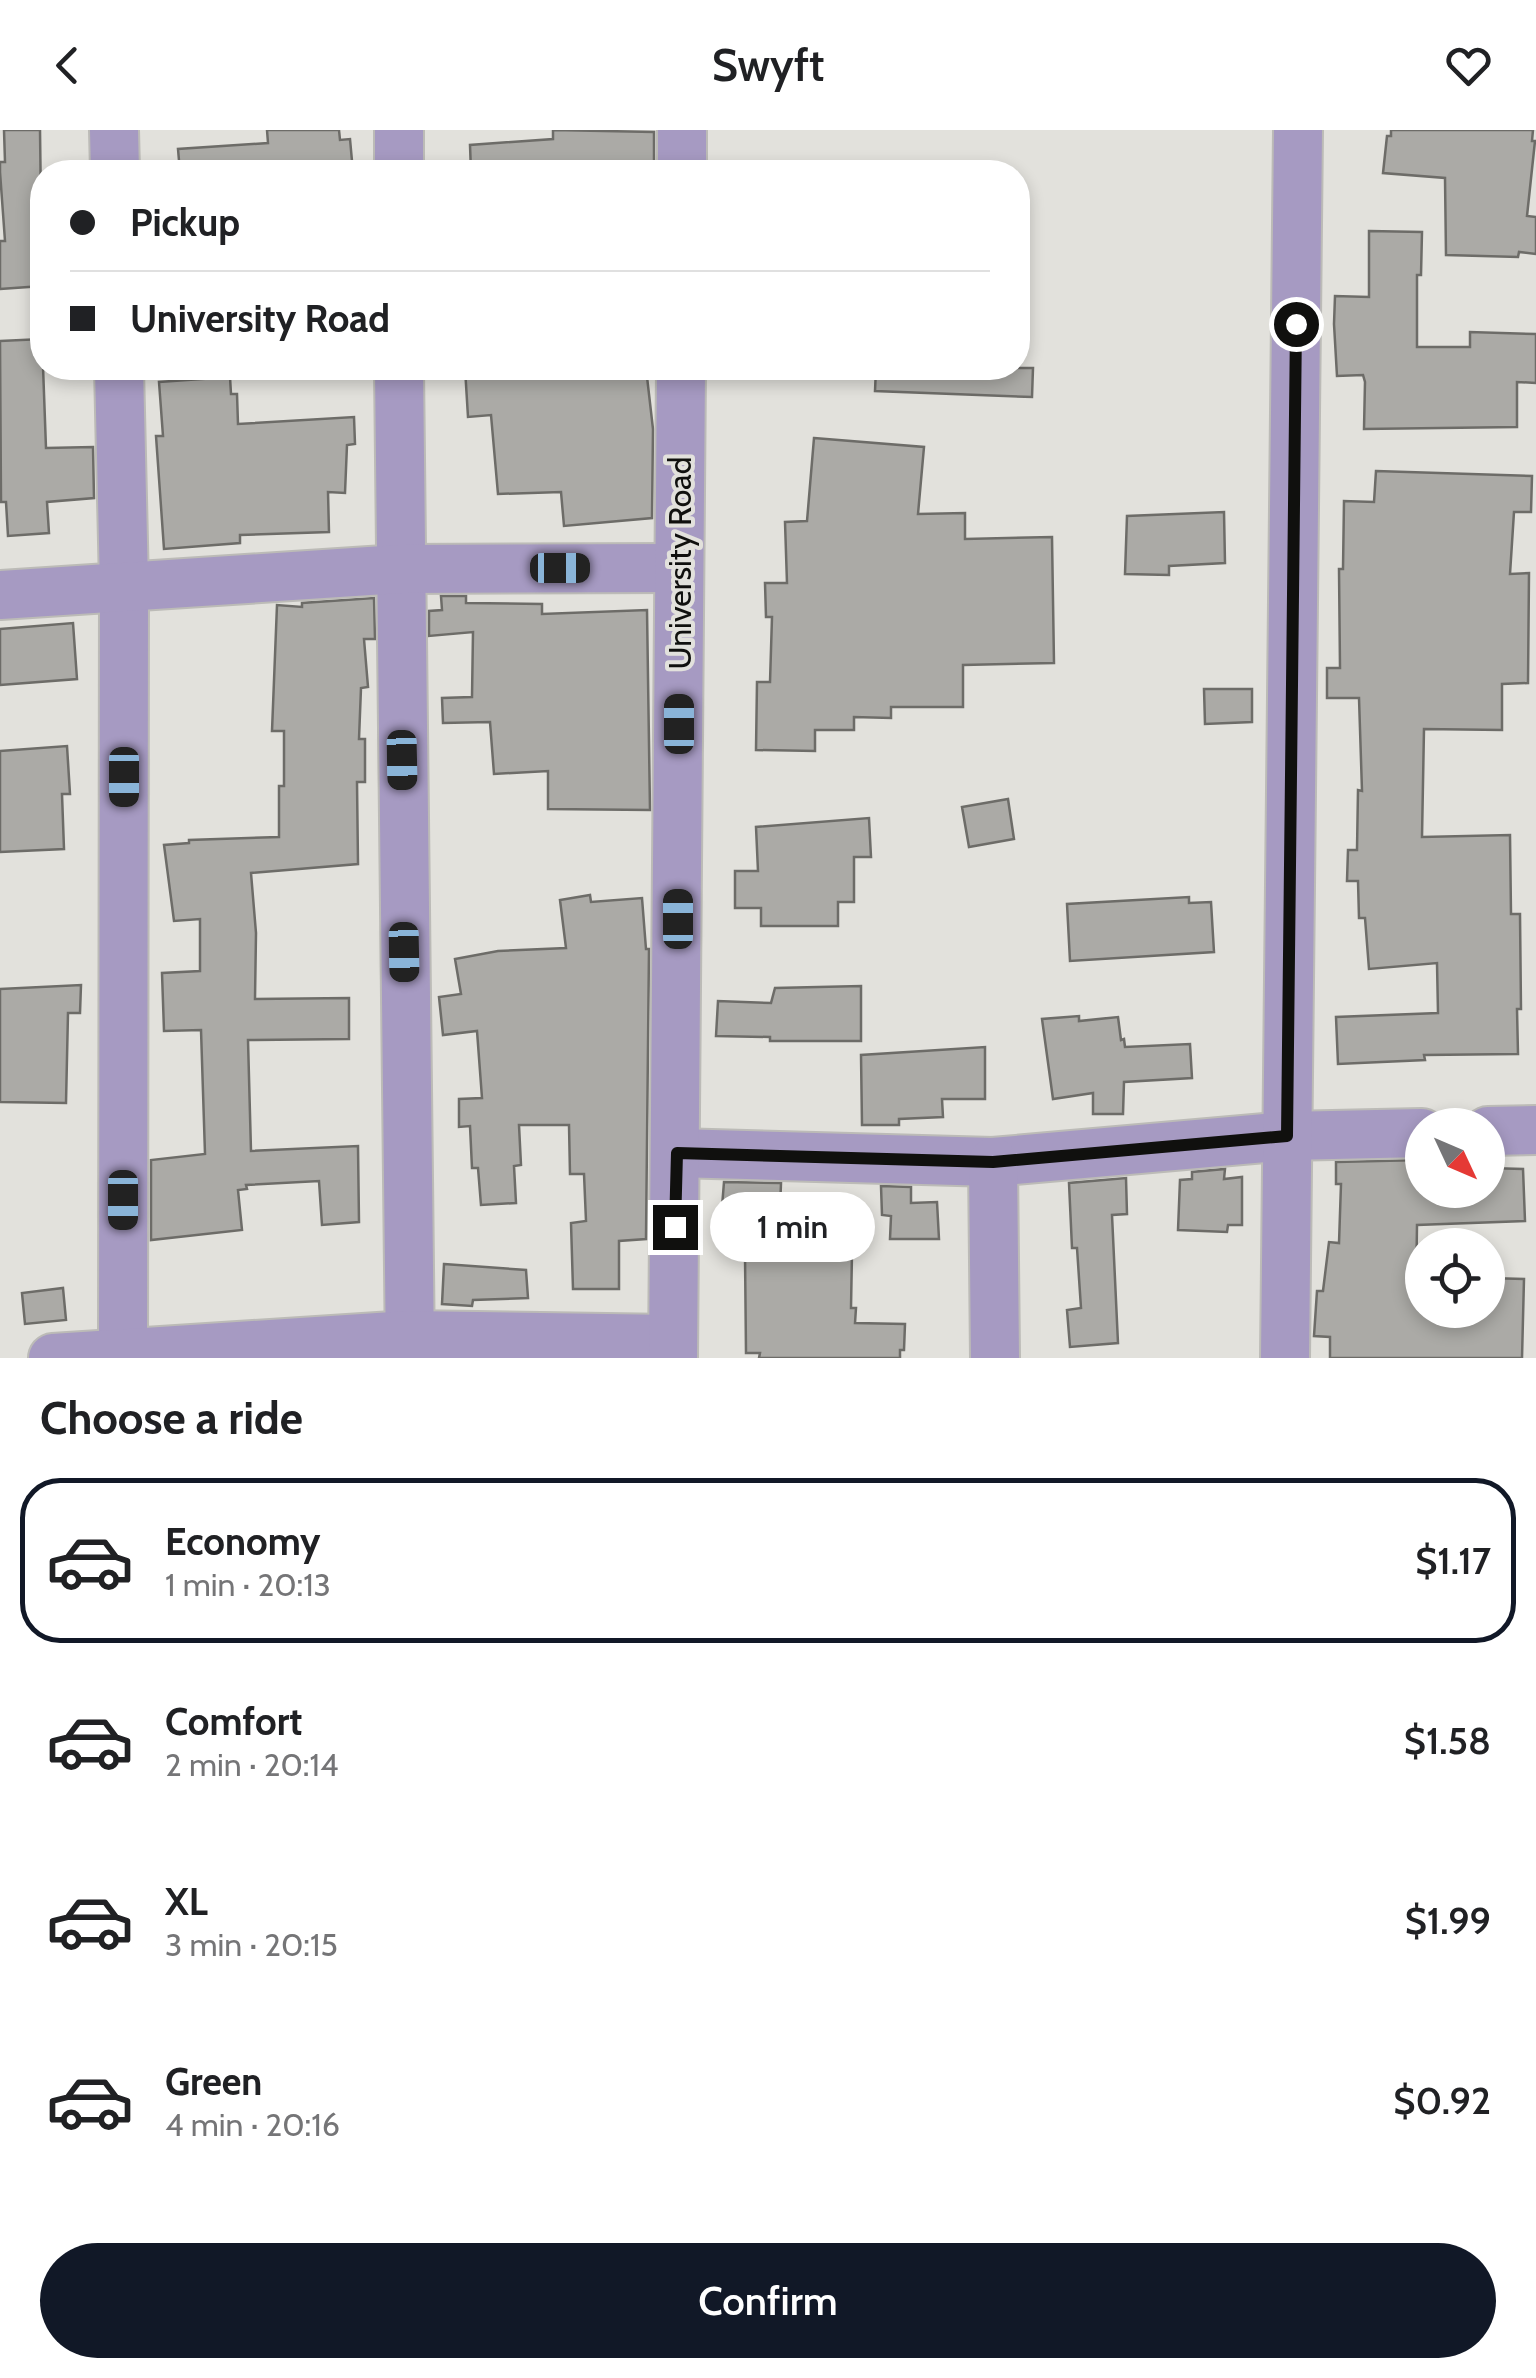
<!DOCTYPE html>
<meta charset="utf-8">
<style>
:root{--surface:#fff;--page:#f2f2f2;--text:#202124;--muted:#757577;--line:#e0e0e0;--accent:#111827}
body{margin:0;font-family:Cabin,sans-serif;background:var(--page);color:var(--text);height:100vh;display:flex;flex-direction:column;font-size:38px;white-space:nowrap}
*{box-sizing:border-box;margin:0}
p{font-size:32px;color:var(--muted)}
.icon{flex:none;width:55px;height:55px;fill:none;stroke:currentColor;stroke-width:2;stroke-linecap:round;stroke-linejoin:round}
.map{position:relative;height:1228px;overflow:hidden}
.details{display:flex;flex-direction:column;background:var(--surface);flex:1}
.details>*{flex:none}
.banner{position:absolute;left:30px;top:30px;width:1000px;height:220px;border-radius:40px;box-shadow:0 5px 15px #0003;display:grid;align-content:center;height:220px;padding:0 40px;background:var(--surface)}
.needle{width:65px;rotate:134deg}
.fabs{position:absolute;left:1405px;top:978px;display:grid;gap:20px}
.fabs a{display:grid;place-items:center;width:100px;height:100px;border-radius:50%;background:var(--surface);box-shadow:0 5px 15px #0003;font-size:50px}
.end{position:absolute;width:45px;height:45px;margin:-22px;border:12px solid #10100e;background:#fff;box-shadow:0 0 0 5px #fff}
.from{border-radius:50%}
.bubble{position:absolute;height:70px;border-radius:35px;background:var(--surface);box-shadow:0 5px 15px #0003;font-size:32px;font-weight:600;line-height:70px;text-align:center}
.car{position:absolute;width:30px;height:60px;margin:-30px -15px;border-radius:12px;box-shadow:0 0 8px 2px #0007;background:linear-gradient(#222 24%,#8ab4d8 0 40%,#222 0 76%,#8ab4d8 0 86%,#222 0)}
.banner b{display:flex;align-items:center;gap:35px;height:95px;font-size:38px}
.banner b+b{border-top:2px solid var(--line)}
.banner i{width:25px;height:25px;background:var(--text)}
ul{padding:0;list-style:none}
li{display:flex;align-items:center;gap:30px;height:165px;margin:0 20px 15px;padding:0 20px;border:5px solid transparent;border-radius:40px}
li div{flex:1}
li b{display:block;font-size:38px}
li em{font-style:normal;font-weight:600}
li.active{border-color:var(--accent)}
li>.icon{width:90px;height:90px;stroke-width:1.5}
h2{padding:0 40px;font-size:45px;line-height:120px}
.cta{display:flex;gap:20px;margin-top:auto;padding:20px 40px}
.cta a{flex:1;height:115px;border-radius:60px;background:var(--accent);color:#fff;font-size:40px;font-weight:600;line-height:115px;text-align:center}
header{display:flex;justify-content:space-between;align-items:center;height:130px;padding:0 40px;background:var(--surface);font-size:45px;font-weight:600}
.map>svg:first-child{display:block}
.building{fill:#abaaa6;stroke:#6d6c68;stroke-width:2.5}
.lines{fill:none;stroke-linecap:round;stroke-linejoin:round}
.minor-casing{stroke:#bcbbb7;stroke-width:52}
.minor{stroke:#a69ac2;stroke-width:48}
.route{stroke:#10100e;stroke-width:12}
.labels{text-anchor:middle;stroke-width:8;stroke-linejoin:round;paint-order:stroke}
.street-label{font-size:32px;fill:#10100e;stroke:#e2e1dc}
</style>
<header><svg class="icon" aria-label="back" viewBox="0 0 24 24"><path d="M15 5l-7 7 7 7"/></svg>Swyft<svg class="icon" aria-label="heart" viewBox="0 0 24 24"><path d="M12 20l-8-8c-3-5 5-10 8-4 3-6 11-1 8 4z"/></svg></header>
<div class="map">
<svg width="1536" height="1228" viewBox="0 0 1536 1228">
<rect width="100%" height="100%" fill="#e2e1dc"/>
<g class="building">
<path d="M4,0h36l2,156 -42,3v-48h5l-5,-69v-10h5z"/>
<path d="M267,0h72l1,10 10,-1 3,33h-173l-2,-23 90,-6z"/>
<path d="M553,0l101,2v39l-183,1 -1,-27 83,-6z"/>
<path d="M1391,0h142l-1,11h3l-8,75 9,1v37l-17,-2 -1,5 -72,-2 -1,-77 -62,-5 4,-37h4z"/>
<path d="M1369,101l53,1 -1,43h-4v72h53v-15l66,2v49l-19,-1v45l-153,2 1,-47 -2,-7 -26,1 -3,-52 1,-28 34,1z"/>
<path d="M42,209l4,109 47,-1 1,51 -47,4 2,31 -41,3 -2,-34h-5l-1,-161z"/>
<path d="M465,238h181l7,61 -1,89 -88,8 -3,-34 -63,2 -7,-79 -23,2z"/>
<path d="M876,238h157l-1,29 -157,-6z"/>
<path d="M230,247l1,17h6l1,30 116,-7 1,27 -8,1 -2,48 -17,-1 1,40 -89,3v8l-76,6 -8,-113h7l-4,-54z"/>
<path d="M814,308l110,9 -6,67 47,-1v26l87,-2 2,126 -91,2v42h-72v11l-37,-1v13h-39v21l-59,-1 1,-68h13l2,-65h-6l-1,-34h22l-2,-61 22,-1z"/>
<path d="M1376,341l156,5 -1,36h-17l-4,62 19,-1 -1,110 -26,1v46l-78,-1 -2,108 88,-2 1,79h9l1,95h-4l1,45 -94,1 1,5 -87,4 -2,-47 102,-4 -1,-50 -68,6 -4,-51h-6l-1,-37h-11l1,-31h9l1,-60 4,1 -3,-93h-32v-30h13l-1,-99h4l1,-68 30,1z"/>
<path d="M1224,382l1,51 -56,3v9l-44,-1 2,-58z"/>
<path d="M441,466h25v7l76,1v10l105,-4 3,200 -102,-1v-38l-54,3 -4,-52 -47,1 -1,-25 30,-1 1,-65 -44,4v-25l13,-1z"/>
<path d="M374,468l1,41h-11l4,48 -7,1 -2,51h6v43h-8l1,82 -107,9 5,60 -1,66 94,-1v41l-101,1 3,111 107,-5 1,76 -37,3 -3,-44 -73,4 1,4 -9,1 4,40 -91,10v-80l54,-6 -4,-124 -37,1 -2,-58 38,-2v-52l-26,2 -10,-76 25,-2v-3l90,-3v-51h5v-55h-12l5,-126 25,2v-4z"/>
<path d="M73,493l4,56 -77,6v-56z"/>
<path d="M1204,559h48v33l-47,2z"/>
<path d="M67,616l3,48h-8l2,55 -64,3v-101z"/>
<path d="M1008,669l6,40 -45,8 -7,-40z"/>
<path d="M869,688l2,39h-17v45h-16v24h-77v-18h-26v-37h23l-2,-44z"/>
<path d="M590,765l1,7 51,-4 4,51h3l-3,290 -27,2v48h-46l-2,-66 15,-2 -2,-47h-14l-1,-49h-50l2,40 -7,1 2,37 -35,2 -3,-37h-6l-2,-42 -11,1v-28l23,-1 -5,-67 -34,4 -4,-38 22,-3 -6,-35 43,-8 68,-3 -6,-48z"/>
<path d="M1189,767v6l22,-1 3,50 -144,9 -3,-57z"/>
<path d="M81,855l-1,28h-12l-2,90 -66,-1v-113z"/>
<path d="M861,856v55h-91v-4l-54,-1 2,-35 53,2 4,-15z"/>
<path d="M1079,886v5l39,-4 3,23 3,-1 1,8 65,-3 2,34 -68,4 -1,32h-30v-21l-40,6 -11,-80z"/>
<path d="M985,917v52h-43l1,18 -44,2v6h-37l-1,-70z"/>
<path d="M1422,1030v30h66v-22l35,1 2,52 -108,4 -1,70 6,1v14h66v-32l36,1 -2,79h-192v-21l-16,-1 3,-45h6l6,-49 10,1 2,-59h-5v-22z"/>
<path d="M1225,1039l-1,10 18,-2v48h-14l-1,7 -49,-2 2,-50 12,-1v-7z"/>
<path d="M1126,1048l1,36 -15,1 6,128 -48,4 -3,-37 14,-2 -4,-60h-5l-3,-65z"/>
<path d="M724,1052l57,1 -1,27 -58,-3z"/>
<path d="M881,1056l30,1v16l26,-1 2,37h-49l1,-23 -9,-1z"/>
<path d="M852,1123l-1,55h5l-1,15 50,1 -1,26h-4v8h-141l1,-5h-14l-1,-98z"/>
<path d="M444,1134l82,6 2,28 -55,2 -1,6 -30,-2z"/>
<path d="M63,1158l3,32 -41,4 -3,-31z"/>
</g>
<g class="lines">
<defs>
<g id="minor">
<path d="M114,0l1,42"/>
<path d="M399,0v42"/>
<path d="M682,42v-42"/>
<path d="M119,238l5,217 -1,773"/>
<path d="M399,238l11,990"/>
<path d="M0,465l400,-26 279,-1"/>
<path d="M1488,1001l48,-1"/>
<path d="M677,1023l316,9 294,-26 135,-3"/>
<path d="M993,1032l2,196"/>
<path d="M53,1228l356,-23 263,4"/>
<path d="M673,1228l8,-990"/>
<path d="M1285,1228l13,-1228"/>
</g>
</defs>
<use href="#minor" class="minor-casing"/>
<use href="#minor" class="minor"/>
</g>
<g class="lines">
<path class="route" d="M675,1097l2,-74 316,9 294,-26 9,-812"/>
</g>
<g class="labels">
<g class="street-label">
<text transform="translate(680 433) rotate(-90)" y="11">University Road</text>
</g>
</g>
</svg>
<div class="fabs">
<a><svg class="needle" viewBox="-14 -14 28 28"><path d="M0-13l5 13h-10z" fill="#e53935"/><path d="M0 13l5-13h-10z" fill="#757577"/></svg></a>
<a><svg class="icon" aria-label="locate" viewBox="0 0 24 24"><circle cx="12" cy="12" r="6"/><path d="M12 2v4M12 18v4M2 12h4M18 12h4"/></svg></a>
</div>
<i class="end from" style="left:1296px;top:194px"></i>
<i class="end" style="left:675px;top:1097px"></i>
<div class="bubble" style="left:710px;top:1062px;width:165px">1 min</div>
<i class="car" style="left:560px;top:438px;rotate:90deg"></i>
<i class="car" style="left:679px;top:594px;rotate:0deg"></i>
<i class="car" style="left:402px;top:630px;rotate:179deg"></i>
<i class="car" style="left:124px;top:647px;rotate:180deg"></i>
<i class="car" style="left:678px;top:789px;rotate:0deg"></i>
<i class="car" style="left:404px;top:822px;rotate:179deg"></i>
<i class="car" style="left:123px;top:1070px;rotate:180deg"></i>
<div class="banner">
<b><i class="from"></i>Pickup</b>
<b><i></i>University Road</b>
</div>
</div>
<section class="details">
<h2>Choose a ride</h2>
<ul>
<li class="active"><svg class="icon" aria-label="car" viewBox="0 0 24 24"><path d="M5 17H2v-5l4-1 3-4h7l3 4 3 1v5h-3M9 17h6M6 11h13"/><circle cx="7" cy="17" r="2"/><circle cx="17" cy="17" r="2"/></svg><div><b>Economy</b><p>1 min · 20:13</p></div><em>$1.17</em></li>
<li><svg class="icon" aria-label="car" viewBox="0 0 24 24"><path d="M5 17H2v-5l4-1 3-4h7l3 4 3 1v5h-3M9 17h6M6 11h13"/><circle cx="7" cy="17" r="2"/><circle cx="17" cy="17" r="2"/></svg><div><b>Comfort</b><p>2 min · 20:14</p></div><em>$1.58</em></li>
<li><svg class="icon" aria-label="car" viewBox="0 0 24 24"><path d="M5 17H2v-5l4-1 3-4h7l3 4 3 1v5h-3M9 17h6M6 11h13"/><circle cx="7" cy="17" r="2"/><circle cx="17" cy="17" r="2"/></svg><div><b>XL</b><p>3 min · 20:15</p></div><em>$1.99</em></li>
<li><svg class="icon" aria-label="car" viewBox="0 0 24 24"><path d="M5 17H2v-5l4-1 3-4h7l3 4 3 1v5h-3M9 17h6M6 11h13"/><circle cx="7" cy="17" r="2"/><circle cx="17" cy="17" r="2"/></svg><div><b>Green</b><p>4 min · 20:16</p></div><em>$0.92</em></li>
</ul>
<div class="cta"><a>Confirm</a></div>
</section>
